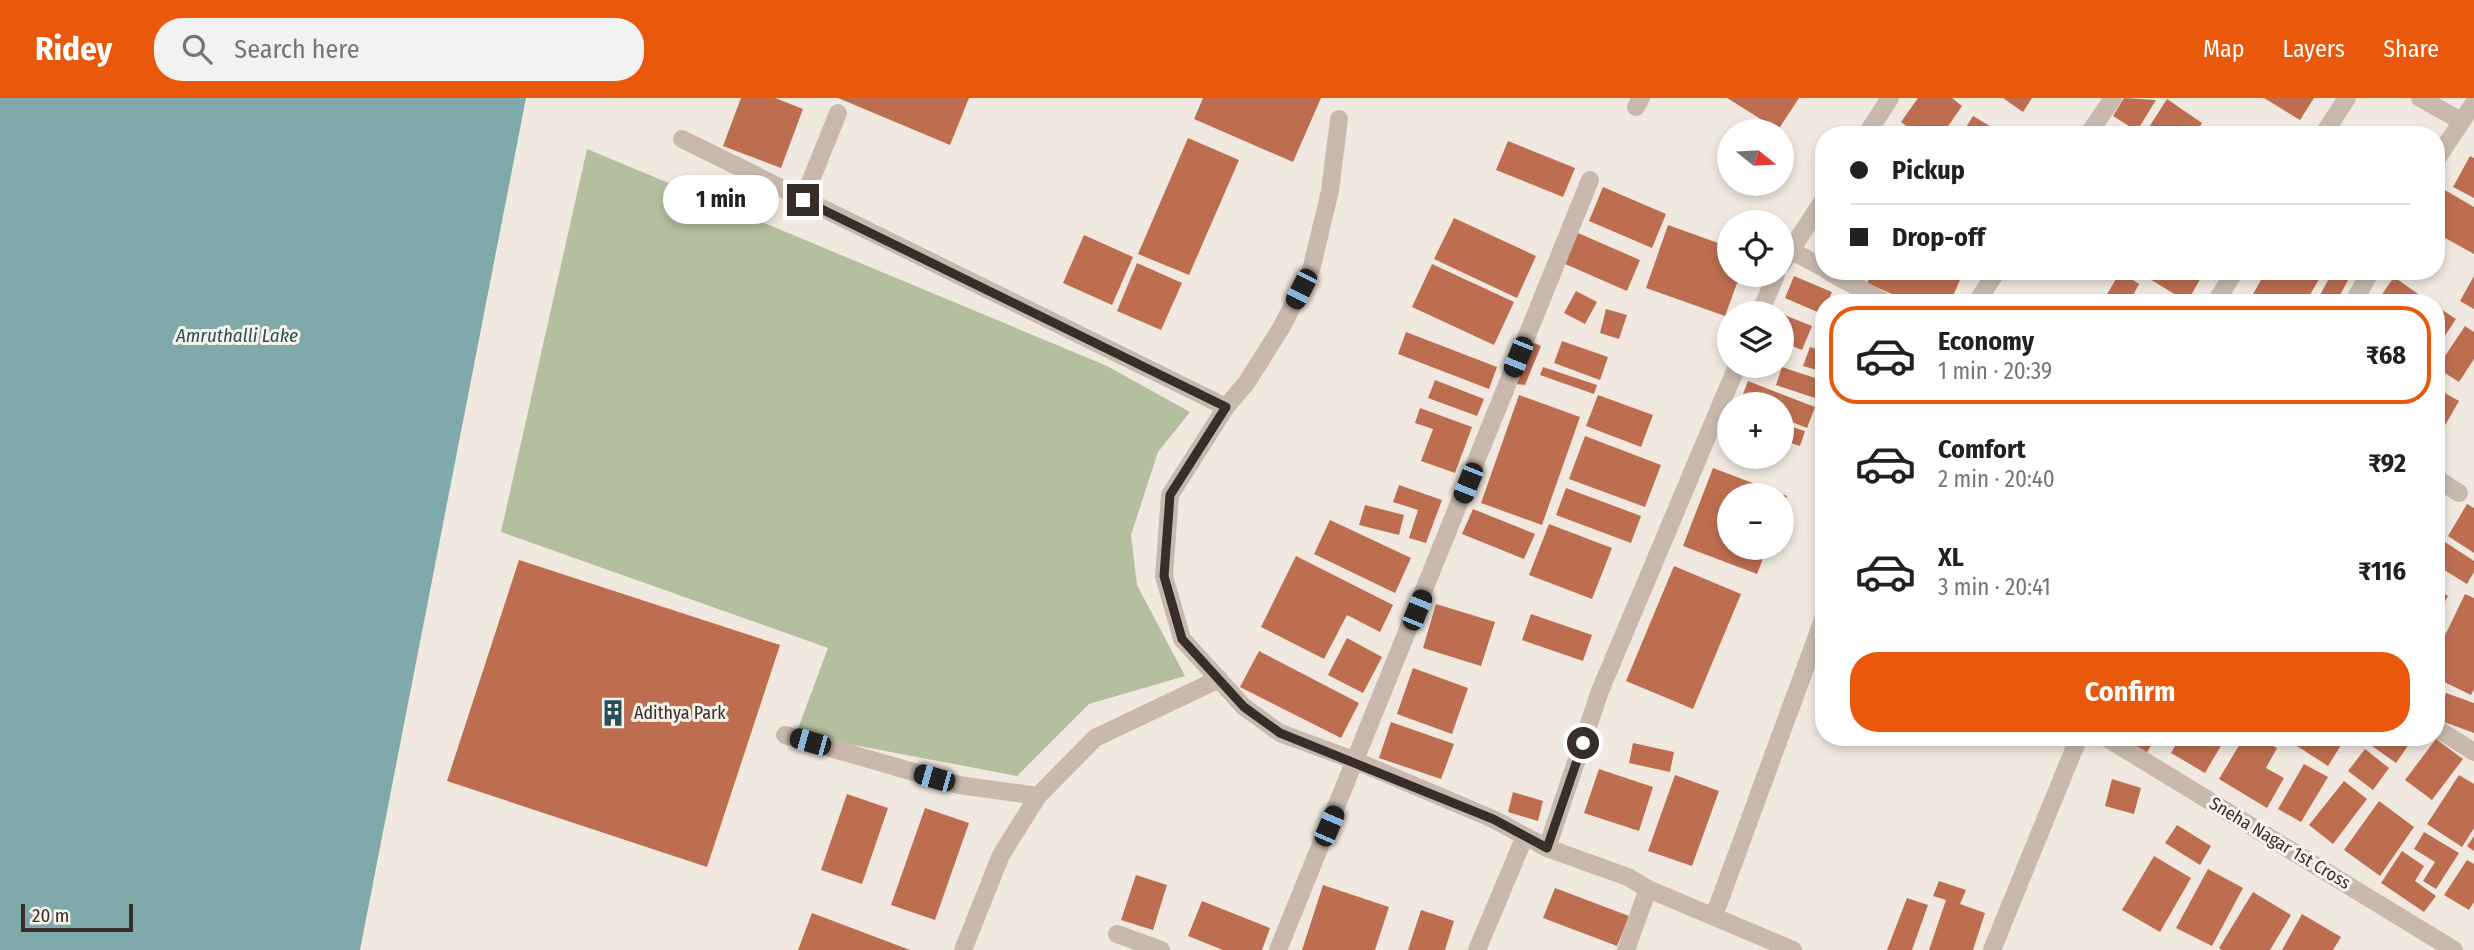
<!DOCTYPE html>
<meta charset="utf-8">
<style>
:root{--surface:#fff;--page:#f2f2f2;--text:#202124;--muted:#757577;--line:#e0e0e0;--accent:#ea580c}
body{margin:0;font-family:"Fira Sans Condensed",sans-serif;background:var(--page);color:var(--text);height:100vh;display:flex;flex-direction:column;font-size:26px;white-space:nowrap}
*{box-sizing:border-box;margin:0}
p{font-size:23px;color:var(--muted)}
.icon{flex:none;width:38px;height:38px;fill:none;stroke:currentColor;stroke-width:2;stroke-linecap:round;stroke-linejoin:round}
.map{position:relative;flex:1;overflow:hidden}
.side{position:absolute;left:1815px;top:196px;width:630px;height:452px;display:flex;flex-direction:column;background:var(--surface);border-radius:28px;box-shadow:0 4px 10px #0003}
.side>*{flex:none}
.guide{position:absolute;left:1815px;top:28px;width:630px;height:154px;border-radius:28px;box-shadow:0 4px 10px #0003;display:grid;align-content:center;height:154px;padding:0 35px;background:var(--surface)}
.needle{width:46px;rotate:108deg}
.controls{position:absolute;left:1717px;top:21px;display:grid;gap:14px}
.controls a{display:grid;place-items:center;width:77px;height:77px;border-radius:50%;background:var(--surface);box-shadow:0 4px 10px #0003;font-size:35px}
.scale{position:absolute;left:21px;bottom:18px;width:112px;box-sizing:border-box;padding-left:7px;border:4px solid #372e2a;border-top:0;font-size:19px;line-height:24px;white-space:nowrap;color:#372e2a;-webkit-text-stroke:5px #f9f3eb;paint-order:stroke}
.end{position:absolute;width:32px;height:32px;margin:-16px;border:9px solid #372e2a;background:#fff;box-shadow:0 0 0 4px #fff}
.from{border-radius:50%}
.bubble{position:absolute;height:49px;border-radius:24px;background:var(--surface);box-shadow:0 4px 10px #0003;font-size:23px;font-weight:700;line-height:49px;text-align:center}
.car{position:absolute;width:21px;height:42px;margin:-21px -10px;border-radius:9px;box-shadow:0 0 5px 2px #0007;background:linear-gradient(#222 24%,#8ab4d8 0 40%,#222 0 76%,#8ab4d8 0 86%,#222 0)}
.guide b{display:flex;align-items:center;gap:24px;height:66px;font-size:26px}
.guide b+b{border-top:2px solid var(--line)}
.guide i{width:18px;height:18px;background:var(--text)}
ul{padding:12px 0 0;list-style:none}
li{display:flex;align-items:center;gap:21px;height:98px;margin:0 14px 10px;padding:0 21px;border:4px solid transparent;border-radius:28px}
li div{flex:1}
li b{display:block;font-size:26px}
li em{font-style:normal;font-weight:700}
li.current{border-color:var(--accent)}
li>.icon{width:63px;height:63px;stroke-width:1.5}
.cta{display:flex;gap:14px;margin-top:auto;padding:14px 35px}
.cta a{flex:1;height:80px;border-radius:28px;background:var(--accent);color:#fff;font-size:28px;font-weight:700;line-height:80px;text-align:center}
header{display:flex;align-items:center;gap:42px;box-sizing:border-box;height:98px;padding:0 35px;background:var(--accent);color:#fff}
header strong{font-size:33px}
nav{display:flex;gap:38px;margin-inline-start:auto;font-size:24px}
.search{width:490px;height:63px;background:var(--page);display:flex;align-items:center;gap:18px;box-sizing:border-box;padding:0 24px;border-radius:28px;color:var(--muted);font-size:26px}
.map>svg:first-child{display:block}
.green{fill:#b4bfa0}
.water{fill:#80a9ac}
.building{fill:#bd6e51}
.lines{fill:none;stroke-linecap:round;stroke-linejoin:round}
.minor{stroke:#c8b9ac;stroke-width:18}
.route{stroke:#372e2a;stroke-width:9}
.labels{text-anchor:middle;stroke-width:6;stroke-linejoin:round;paint-order:stroke}
.poi-label{font-size:18px;fill:#372e2a;stroke:#f9f3eb;text-anchor:start}
.street-label{font-size:18px;fill:#372e2a;stroke:#f9f3eb}
.water-label{font-size:19px;font-style:italic;fill:#235155;stroke:#f9f3eb}
</style>
<header>
<strong>Ridey</strong>
<div class="search"><svg class="icon" aria-label="search" viewBox="0 0 24 24"><circle cx="10" cy="10" r="6"/><path d="M15 15l6 6"/></svg>Search here</div>
<nav><a>Map</a><a>Layers</a><a>Share</a></nav>
</header>
<div class="map">
<svg width="2474" height="852" viewBox="0 0 2474 852">
<rect width="100%" height="100%" fill="#f1e9df"/>
<path class="green" d="M587,51l520,217 83,46 -32,40 -27,83 6,50 48,91 -96,28 -72,72 -221,-42 32,-86 -327,-116z"/>
<path class="water" d="M0,0h526l-166,852h-360z"/>
<g class="building">
<path d="M741,0h34l28,11 -22,59 -58,-22z"/>
<path d="M838,0h131l-19,47z"/>
<path d="M1203,0h118l-28,64 -99,-43z"/>
<path d="M1727,0h72l-21,32z"/>
<path d="M1918,0h34l10,8 -20,29h-23l-18,-13z"/>
<path d="M2003,0h29l-9,14z"/>
<path d="M2124,0l32,2 -19,31 -24,-15z"/>
<path d="M2264,0h50l-14,22z"/>
<path d="M2167,1l35,24 -7,12h-51z"/>
<path d="M1973,18l32,19h-44z"/>
<path d="M1188,40l51,22 -50,115 -51,-21z"/>
<path d="M1508,43l67,27 -12,29 -67,-27z"/>
<path d="M2470,58l4,2v40l-21,-11z"/>
<path d="M1603,89l63,27 -14,34 -63,-27z"/>
<path d="M2443,91l31,18v47l-38,-21v-32z"/>
<path d="M1454,120l82,38 -19,42 -83,-39z"/>
<path d="M1668,127l61,22v28h11l-15,41 -79,-28z"/>
<path d="M1578,135l62,27 -13,31 -62,-27z"/>
<path d="M1084,137l49,22 -21,48 -49,-22z"/>
<path d="M1137,165l45,20 -21,47 -44,-19z"/>
<path d="M1432,166l82,38 -20,43 -82,-38z"/>
<path d="M1873,173h81l8,4 -12,28h-38l-45,-20z"/>
<path d="M2137,173h68l-18,31z"/>
<path d="M2266,173h58l-19,32h-57z"/>
<path d="M2333,173l16,7 -13,25 -16,-8z"/>
<path d="M2120,174l19,12 -10,19h-27z"/>
<path d="M1794,178l38,16 -5,11h-3l-2,11 -37,-16z"/>
<path d="M2474,178v33l-14,-8z"/>
<path d="M2394,179l37,26h-55z"/>
<path d="M1576,193l21,11 -12,22 -21,-11z"/>
<path d="M1999,197l14,8h-18z"/>
<path d="M2436,208l20,13 -20,30z"/>
<path d="M1606,211l21,6 -8,24 -19,-6z"/>
<path d="M1782,216l30,12 -10,24 -20,-8z"/>
<path d="M2465,228l9,6v27l-15,23 -22,-14z"/>
<path d="M1406,234l91,35 -8,22 -91,-35z"/>
<path d="M1562,243l46,16 -8,23 -46,-17z"/>
<path d="M1532,244l9,4 -16,39 -11,-1z"/>
<path d="M1810,249l14,4v21l-21,-6z"/>
<path d="M1543,269l54,18 -3,9 -54,-19z"/>
<path d="M1782,269l42,14 -3,19 -45,-15z"/>
<path d="M1435,282l49,19 -7,17 -49,-18z"/>
<path d="M1748,283l67,26 -8,21 -25,-10v-14l-42,-2z"/>
<path d="M2436,290l23,13 -23,40z"/>
<path d="M1519,297l61,22 -38,108 -61,-22z"/>
<path d="M1598,297l55,20 -12,32 -55,-21z"/>
<path d="M1420,310l52,19 -17,46 -34,-12 12,-32 -18,-6z"/>
<path d="M1782,326l23,7 -5,15 -18,-6z"/>
<path d="M1585,338l76,29 -16,42 -76,-28z"/>
<path d="M1713,370l74,28 -5,12v-13h-53v53h38l-10,26 -74,-28z"/>
<path d="M1399,387l43,15 -16,43 -17,-5 9,-28 -25,-8z"/>
<path d="M1566,390l75,28 -10,27 -75,-28z"/>
<path d="M2467,406l7,4v45l-26,-17z"/>
<path d="M1365,407l39,10 -5,20 -40,-10z"/>
<path d="M2436,409l9,4 -9,20z"/>
<path d="M1473,411l62,25 -11,25 -62,-25z"/>
<path d="M1330,422l81,38 -16,35 -81,-39z"/>
<path d="M1549,426l63,24 -20,51 -63,-24z"/>
<path d="M2445,444l29,19v11l-7,12 -31,-19v-10z"/>
<path d="M1296,458l97,49 -13,27 -33,-17 -23,44 -63,-32z"/>
<path d="M519,462l261,85 -73,222 -260,-86z"/>
<path d="M1674,468l67,28 -48,115 -67,-28z"/>
<path d="M2436,491l12,7 -12,22z"/>
<path d="M2465,496l9,4v91l-3,6 -35,-17v-24z"/>
<path d="M1436,506l59,18 -14,44 -58,-18z"/>
<path d="M1531,516l61,21 -9,26 -61,-21z"/>
<path d="M1347,540l35,19 -19,36 -35,-18z"/>
<path d="M1259,553l100,52 -18,35 -101,-51z"/>
<path d="M1413,570l55,20 -16,46 -55,-20z"/>
<path d="M2446,595l28,10v30l-38,-14z"/>
<path d="M1391,624l63,22 -13,35 -62,-21z"/>
<path d="M2119,639h37l-10,17z"/>
<path d="M2180,639h46l-21,36 -34,-20z"/>
<path d="M2244,639h13l20,11 -11,20 18,10 -17,30 -48,-29z"/>
<path d="M2283,639h63l-18,29z"/>
<path d="M2378,639h36l-18,26 -24,-17z"/>
<path d="M2436,641l27,20 -31,41 -27,-20z"/>
<path d="M1633,645l41,9 -4,20 -41,-9z"/>
<path d="M2365,651l24,19 -16,22 -25,-19z"/>
<path d="M2304,666l24,13 -27,45 -23,-13z"/>
<path d="M1599,671l54,18 -14,44 -55,-18z"/>
<path d="M1675,677l44,16 -27,75 -44,-15z"/>
<path d="M2459,677l15,9v44l-12,19 -35,-23z"/>
<path d="M2112,681l29,9 -7,26 -29,-8z"/>
<path d="M2344,683l23,18 -34,45 -24,-19z"/>
<path d="M1513,694l30,9 -5,20 -30,-9z"/>
<path d="M847,696l41,14 -26,76 -41,-14z"/>
<path d="M2379,703l35,26 -34,49 -36,-26z"/>
<path d="M925,710l44,15 -34,97 -44,-15z"/>
<path d="M2177,727l34,21 -11,19 -35,-22z"/>
<path d="M2424,734l35,21 -23,36 -13,-8 12,-19 -21,-13z"/>
<path d="M2474,738v15l-7,-5z"/>
<path d="M2402,753l22,15 -9,15 21,15 -12,16 -43,-29z"/>
<path d="M2154,758l37,22 -31,54 -38,-22z"/>
<path d="M2467,762l7,4v38l-5,8 -25,-15z"/>
<path d="M2208,771l35,19 -31,58 -36,-18z"/>
<path d="M1136,777l31,10 -14,45 -32,-10z"/>
<path d="M1939,783l27,9 -6,14 25,9 -12,37h-44l17,-50 -13,-4z"/>
<path d="M1323,787l66,22 -14,43h-73z"/>
<path d="M1555,790l74,28 -12,30 -74,-28z"/>
<path d="M2253,794l38,23 -21,35h-48l-3,-2z"/>
<path d="M1907,800l21,7 -16,45h-25z"/>
<path d="M1202,803l68,27 -8,22h-39l-35,-14z"/>
<path d="M1421,812l33,11 -9,29h-37z"/>
<path d="M812,815l98,37h-112z"/>
<path d="M2302,816l39,23 -8,13h-51z"/>
</g>
<g class="lines">
<g class="minor">
<path d="M2420,0l41,23"/>
<path d="M1636,9l5,-9"/>
<path d="M1339,21l-9,72 -19,79 -30,58 -34,54 -21,25 -56,88 -6,81 18,63 62,68 36,26 76,28 137,58 54,29 81,29 20,12 145,61"/>
<path d="M1866,37l24,-37"/>
<path d="M2088,37l25,-37"/>
<path d="M2323,37l24,-37"/>
<path d="M682,41l544,268"/>
<path d="M2436,62l38,-57"/>
<path d="M803,102l35,-87"/>
<path d="M1790,152l34,18"/>
<path d="M1782,166l42,-65"/>
<path d="M1828,173l58,32"/>
<path d="M1976,205l21,-32"/>
<path d="M2215,205l20,-32"/>
<path d="M2353,205l18,-32"/>
<path d="M1760,215l16,-38"/>
<path d="M2436,380l23,15"/>
<path d="M2436,630l38,24"/>
<path d="M785,637l174,50 79,11 57,-58 124,-59"/>
<path d="M2105,639l349,213"/>
<path d="M1547,750l53,-157 137,-325"/>
<path d="M1714,818l110,-299"/>
<path d="M1117,836l44,16"/>
<path d="M963,852l38,-95 37,-59"/>
<path d="M1278,852l312,-770"/>
<path d="M1477,852l48,-114"/>
<path d="M1626,852l22,-61"/>
<path d="M1992,852l87,-213"/>
</g>
</g>
<g class="lines">
<path class="route" d="M803,102l423,207 -56,88 -6,81 18,63 62,68 36,26 213,86 54,29 36,-105"/>
</g>
<defs>
<symbol id="building-bare" viewBox="-9 -9 18 18"><path d="M-4-6H4V6H1V3H-1V6H-4ZM-2.5-4.3h1.7v1.8h-1.7ZM.8-4.3h1.7v1.8H.8ZM-2.5-1h1.7V.8h-1.7ZM.8-1h1.7V.8H.8Z" fill="#235155" stroke="#f9f3eb" stroke-width="2.5" paint-order="stroke"/></symbol>
</defs>
<g fill-rule="evenodd">
<use href="#building-bare" x="594" y="596" width="38" height="38"/>
</g>
<g class="labels">
<g class="poi-label">
<text x="634" y="621">Adithya Park</text>
</g>
<g class="street-label">
<text transform="translate(2280 745) rotate(31)" y="6">Sneha Nagar 1st Cross</text>
</g>
<g class="water-label">
<text x="237" y="244">Amruthalli Lake</text>
</g>
</g>
</svg>
<div class="controls">
<a><svg class="needle" viewBox="-14 -14 28 28"><path d="M0-13l5 13h-10z" fill="#e53935"/><path d="M0 13l5-13h-10z" fill="#757577"/></svg></a>
<a><svg class="icon" aria-label="locate" viewBox="0 0 24 24"><circle cx="12" cy="12" r="6"/><path d="M12 2v4M12 18v4M2 12h4M18 12h4"/></svg></a>
<a><svg class="icon" aria-label="layers" viewBox="0 0 24 24"><path d="M12 4l9 5-9 5-9-5zM3 14l9 5 9-5"/></svg></a>
<a>+</a>
<a>−</a>
</div>
<div class="scale">20 m</div>
<i class="end from" style="left:1583px;top:645px"></i>
<i class="end" style="left:803px;top:102px"></i>
<div class="bubble" style="left:663px;top:77px;width:116px">1 min</div>
<i class="car" style="left:1301px;top:191px;rotate:207deg"></i>
<i class="car" style="left:1518px;top:259px;rotate:202deg"></i>
<i class="car" style="left:1468px;top:385px;rotate:202deg"></i>
<i class="car" style="left:1417px;top:512px;rotate:22deg"></i>
<i class="car" style="left:810px;top:644px;rotate:286deg"></i>
<i class="car" style="left:934px;top:680px;rotate:286deg"></i>
<i class="car" style="left:1329px;top:728px;rotate:23deg"></i>
<div class="guide">
<b><i class="from"></i>Pickup</b>
<b><i></i>Drop-off</b>
</div>
<section class="side">
<ul>
<li class="current"><svg class="icon" aria-label="car" viewBox="0 0 24 24"><path d="M5 17H2v-5l4-1 3-4h7l3 4 3 1v5h-3M9 17h6M6 11h13"/><circle cx="7" cy="17" r="2"/><circle cx="17" cy="17" r="2"/></svg><div><b>Economy</b><p>1 min · 20:39</p></div><em>₹68</em></li>
<li><svg class="icon" aria-label="car" viewBox="0 0 24 24"><path d="M5 17H2v-5l4-1 3-4h7l3 4 3 1v5h-3M9 17h6M6 11h13"/><circle cx="7" cy="17" r="2"/><circle cx="17" cy="17" r="2"/></svg><div><b>Comfort</b><p>2 min · 20:40</p></div><em>₹92</em></li>
<li><svg class="icon" aria-label="car" viewBox="0 0 24 24"><path d="M5 17H2v-5l4-1 3-4h7l3 4 3 1v5h-3M9 17h6M6 11h13"/><circle cx="7" cy="17" r="2"/><circle cx="17" cy="17" r="2"/></svg><div><b>XL</b><p>3 min · 20:41</p></div><em>₹116</em></li>
</ul>
<div class="cta"><a>Confirm</a></div>
</section>
</div>
